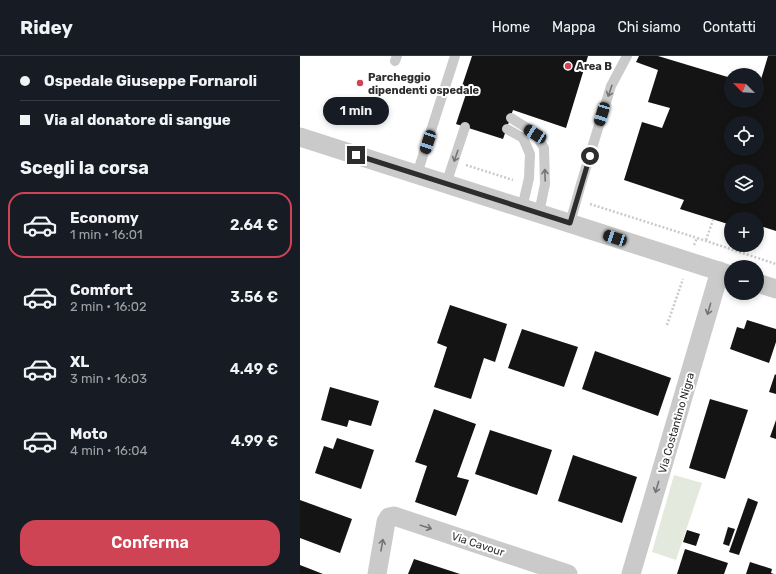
<!DOCTYPE html>
<html lang="it">
<meta charset="utf-8">
<style>
:root{--surface:#171b24;--page:#20242c;--text:#f1f3f6;--muted:#9ea1a6;--line:#363941;--accent:#cf4454}
body{margin:0;font-family:Rubik,sans-serif;background:var(--page);color:var(--text);height:100vh;display:flex;flex-direction:column;font-size:15px;white-space:nowrap}
*{box-sizing:border-box;margin:0}
p{font-size:13px;color:var(--muted)}
.icon{flex:none;width:22px;height:22px;fill:none;stroke:currentColor;stroke-width:2;stroke-linecap:round;stroke-linejoin:round}
.map{position:relative;flex:1;overflow:hidden}
.drawer{display:flex;flex-direction:column;background:var(--surface);width:300px}
.drawer>*{flex:none}
.banner{display:grid;align-content:center;height:88px;padding:0 20px;background:var(--surface)}
.needle{width:26px;rotate:294deg}
.fabs{position:absolute;left:424px;top:12px;display:grid;gap:8px}
.fabs a{display:grid;place-items:center;width:40px;height:40px;border-radius:50%;background:var(--surface);box-shadow:0 2px 6px #0003;font-size:20px}
.end{position:absolute;width:18px;height:18px;margin:-9px;border:5px solid #2d2d2d;background:#fff;box-shadow:0 0 0 2px #fff}
.from{border-radius:50%}
.bubble{position:absolute;height:28px;border-radius:14px;background:var(--surface);box-shadow:0 2px 6px #0003;font-size:13px;font-weight:600;line-height:28px;text-align:center}
.car{position:absolute;width:12px;height:24px;margin:-12px -6px;border-radius:5px;box-shadow:0 0 3px 1px #0007;background:linear-gradient(#222 24%,#8ab4d8 0 40%,#222 0 76%,#8ab4d8 0 86%,#222 0)}
.banner b{display:flex;align-items:center;gap:14px;height:38px;font-size:15px}
.banner b+b{border-top:1px solid var(--line)}
.banner i{width:10px;height:10px;background:var(--text)}
ul{padding:0;list-style:none}
li{display:flex;align-items:center;gap:12px;height:66px;margin:0 8px 6px;padding:0 12px;border:2px solid transparent;border-radius:16px}
li div{flex:1}
li b{display:block;font-size:15px}
li em{font-style:normal;font-weight:600}
li.selected{border-color:var(--accent)}
li>.icon{width:36px;height:36px;stroke-width:1.5}
h2{padding:0 20px;font-size:18px;line-height:48px}
.button{display:flex;gap:8px;margin-top:auto;padding:8px 20px}
.button a{flex:1;height:46px;border-radius:16px;background:var(--accent);color:#fff;font-size:16px;font-weight:600;line-height:46px;text-align:center}
header{display:flex;align-items:center;gap:24px;box-sizing:border-box;height:56px;padding:0 20px;background:var(--surface);border-bottom:1px solid var(--line)}
header strong{font-size:19px}
nav{display:flex;gap:22px;margin-inline-start:auto;font-size:14px}
main{display:flex;flex:1;min-height:0}
.map>svg:first-child{display:block}
.green{fill:#e3e9dc}
.building{fill:#141414;fill-rule:evenodd}
.lines{fill:none;stroke-linecap:round;stroke-linejoin:round}
.path{stroke:#cacaca;stroke-width:2.5;stroke-dasharray:2 2;stroke-linecap:butt}
.service{stroke:#cacaca;stroke-width:10}
.minor{stroke:#cacaca;stroke-width:19}
.oneway{stroke:#747474}
.route{stroke:#2d2d2d;stroke-width:5}
.poi-dot{fill:#cf4454;stroke:#fff;stroke-width:1.5}
.labels{text-anchor:middle;stroke-width:4;stroke-linejoin:round;paint-order:stroke}
.poi-label{font-size:11px;font-weight:bold;fill:#2d2d2d;stroke:#fff;text-anchor:start}
.street-label{font-size:11px;fill:#2d2d2d;stroke:#fff}
</style>
<header>
<strong>Ridey</strong>
<nav><a>Home</a><a>Mappa</a><a>Chi siamo</a><a>Contatti</a></nav>
</header>
<main>
<section class="drawer">
<div class="banner">
<b><i class="from"></i>Ospedale Giuseppe Fornaroli</b>
<b><i></i>Via al donatore di sangue</b>
</div>
<h2>Scegli la corsa</h2>
<ul>
<li class="selected"><svg class="icon" aria-label="car" viewBox="0 0 24 24"><path d="M5 17H2v-5l4-1 3-4h7l3 4 3 1v5h-3M9 17h6M6 11h13"/><circle cx="7" cy="17" r="2"/><circle cx="17" cy="17" r="2"/></svg><div><b>Economy</b><p>1 min · 16:01</p></div><em>2.64 €</em></li>
<li><svg class="icon" aria-label="car" viewBox="0 0 24 24"><path d="M5 17H2v-5l4-1 3-4h7l3 4 3 1v5h-3M9 17h6M6 11h13"/><circle cx="7" cy="17" r="2"/><circle cx="17" cy="17" r="2"/></svg><div><b>Comfort</b><p>2 min · 16:02</p></div><em>3.56 €</em></li>
<li><svg class="icon" aria-label="car" viewBox="0 0 24 24"><path d="M5 17H2v-5l4-1 3-4h7l3 4 3 1v5h-3M9 17h6M6 11h13"/><circle cx="7" cy="17" r="2"/><circle cx="17" cy="17" r="2"/></svg><div><b>XL</b><p>3 min · 16:03</p></div><em>4.49 €</em></li>
<li><svg class="icon" aria-label="car" viewBox="0 0 24 24"><path d="M5 17H2v-5l4-1 3-4h7l3 4 3 1v5h-3M9 17h6M6 11h13"/><circle cx="7" cy="17" r="2"/><circle cx="17" cy="17" r="2"/></svg><div><b>Moto</b><p>4 min · 16:04</p></div><em>4.99 €</em></li>
</ul>
<div class="button"><a>Conferma</a></div>
</section>
<div class="map">
<svg width="476" height="518" viewBox="0 0 476 518">
<rect width="100%" height="100%" fill="#fff"/>
<path class="green" d="M374,419l28,8 -26,77 -24,-8z"/>
<g class="building">
<path d="M172,0h116l-22,72 -53,-18 -10,29 -47,-15 12,-36 -6,-2z"/>
<path d="M339,0h19l73,22v23h26v-15h2l9,-30h8v175l-19,-6v-6h-26v6l-51,-16 4,-9 -60,-20 18,-58 20,6 8,-20 -22,-6 10,-32 -22,-8zM431,67h26v26h-26zM431,115h26v26h-26z"/>
<path d="M150,249l57,19 -12,38 -11,-4 -13,41 -37,-12 13,-40 -10,-4z"/>
<path d="M447,264l29,9v13l-7,21 -39,-14 7,-22 7,2z"/>
<path d="M222,273l56,18 -14,40 -56,-19z"/>
<path d="M295,295l76,27 -13,38 -76,-27z"/>
<path d="M475,318l1,1v19l-7,-2z"/>
<path d="M30,331l49,14 -8,25 -22,-6 -2,7 -26,-7z"/>
<path d="M410,343l38,11 -23,69 -36,-11z"/>
<path d="M134,353l42,15 -19,53 12,3 -13,36 -41,-14 12,-36 -12,-4z"/>
<path d="M476,364v19l-6,-2z"/>
<path d="M190,374l62,20 -15,45 -62,-21z"/>
<path d="M37,382l37,12 -13,39 -46,-16 9,-27 9,3z"/>
<path d="M273,399l64,22 -15,46 -64,-22z"/>
<path d="M448,442l10,4 -19,53 -10,-3z"/>
<path d="M0,444l52,19 -12,34 -40,-15z"/>
<path d="M428,471l7,2 -6,17 -6,-2z"/>
<path d="M387,474l13,4 -4,12 -13,-4z"/>
<path d="M385,493l43,14 -4,11h-47z"/>
<path d="M114,503l46,15h-52z"/>
<path d="M450,506l22,7 -1,4 3,1h-28z"/>
<path d="M0,509l23,9h-23z"/>
</g>
<g class="lines">
<g class="path">
<path d="M166,109l47,15"/>
<path d="M290,148l107,34"/>
<path d="M406,184l7,-20"/>
<path d="M394,189l3,-7 79,26"/>
<path d="M367,269l16,-46"/>
</g>
<g class="service">
<path d="M95,5l2,-5"/>
<path d="M211,62l24,15 9,15 1,36 -6,29"/>
<path d="M207,73l16,9 7,16 -1,24 -7,30"/>
<path d="M117,118l38,-118"/>
<path d="M146,128l19,-57"/>
<path d="M270,167l11,-39 30,-98 16,-30"/>
</g>
<g class="minor">
<path d="M0,81l431,138"/>
<path d="M457,227l19,6"/>
<path d="M77,518l9,-52 3,-5 5,-1 174,58"/>
<path d="M331,518l89,-303"/>
</g>
</g>
<defs><path id="oneway-shaft" d="M-6 0H5M1.5-3L5.5 0L1.5 3" fill="none" stroke-width="1.6" stroke-linecap="round" stroke-linejoin="round"/></defs>
<g class="oneway">
<use href="#oneway-shaft" transform="translate(310 35) rotate(109)"/>
<use href="#oneway-shaft" transform="translate(156 100) rotate(109)"/>
<use href="#oneway-shaft" transform="translate(245 119) rotate(-92)"/>
<use href="#oneway-shaft" transform="translate(409 253) rotate(106)"/>
<use href="#oneway-shaft" transform="translate(357 431) rotate(106)"/>
<use href="#oneway-shaft" transform="translate(126 471) rotate(18)"/>
<use href="#oneway-shaft" transform="translate(82 489) rotate(-80)"/>
</g>
<g class="lines">
<path class="route" d="M56,99l214,68 20,-67"/>
</g>
<g class="poi-dot">
<circle cx="268" cy="10" r="4"/>
<circle cx="60" cy="27" r="4"/>
</g>
<g class="labels">
<g class="poi-label">
<text x="276" y="14">Area B</text>
<text x="68" y="25">Parcheggio<tspan x="68" dy="13">dipendenti ospedale</tspan></text>
</g>
<g class="street-label">
<text transform="translate(376 367) rotate(-74)" y="4">Via Costantino Nigra</text>
<text transform="translate(178 488) rotate(18)" y="4">Via Cavour</text>
</g>
</g>
</svg>
<div class="fabs">
<a><svg class="needle" viewBox="-14 -14 28 28"><path d="M0-13l5 13h-10z" fill="#e53935"/><path d="M0 13l5-13h-10z" fill="#9ea1a6"/></svg></a>
<a><svg class="icon" aria-label="locate" viewBox="0 0 24 24"><circle cx="12" cy="12" r="6"/><path d="M12 2v4M12 18v4M2 12h4M18 12h4"/></svg></a>
<a><svg class="icon" aria-label="layers" viewBox="0 0 24 24"><path d="M12 4l9 5-9 5-9-5zM3 14l9 5 9-5"/></svg></a>
<a>+</a>
<a>−</a>
</div>
<i class="end from" style="left:290px;top:100px"></i>
<i class="end" style="left:56px;top:99px"></i>
<div class="bubble" style="left:23px;top:41px;width:66px">1 min</div>
<i class="car" style="left:302px;top:58px;rotate:197deg"></i>
<i class="car" style="left:235px;top:78px;rotate:302deg"></i>
<i class="car" style="left:128px;top:86px;rotate:198deg"></i>
<i class="car" style="left:315px;top:182px;rotate:288deg"></i>
</div>
</main>
